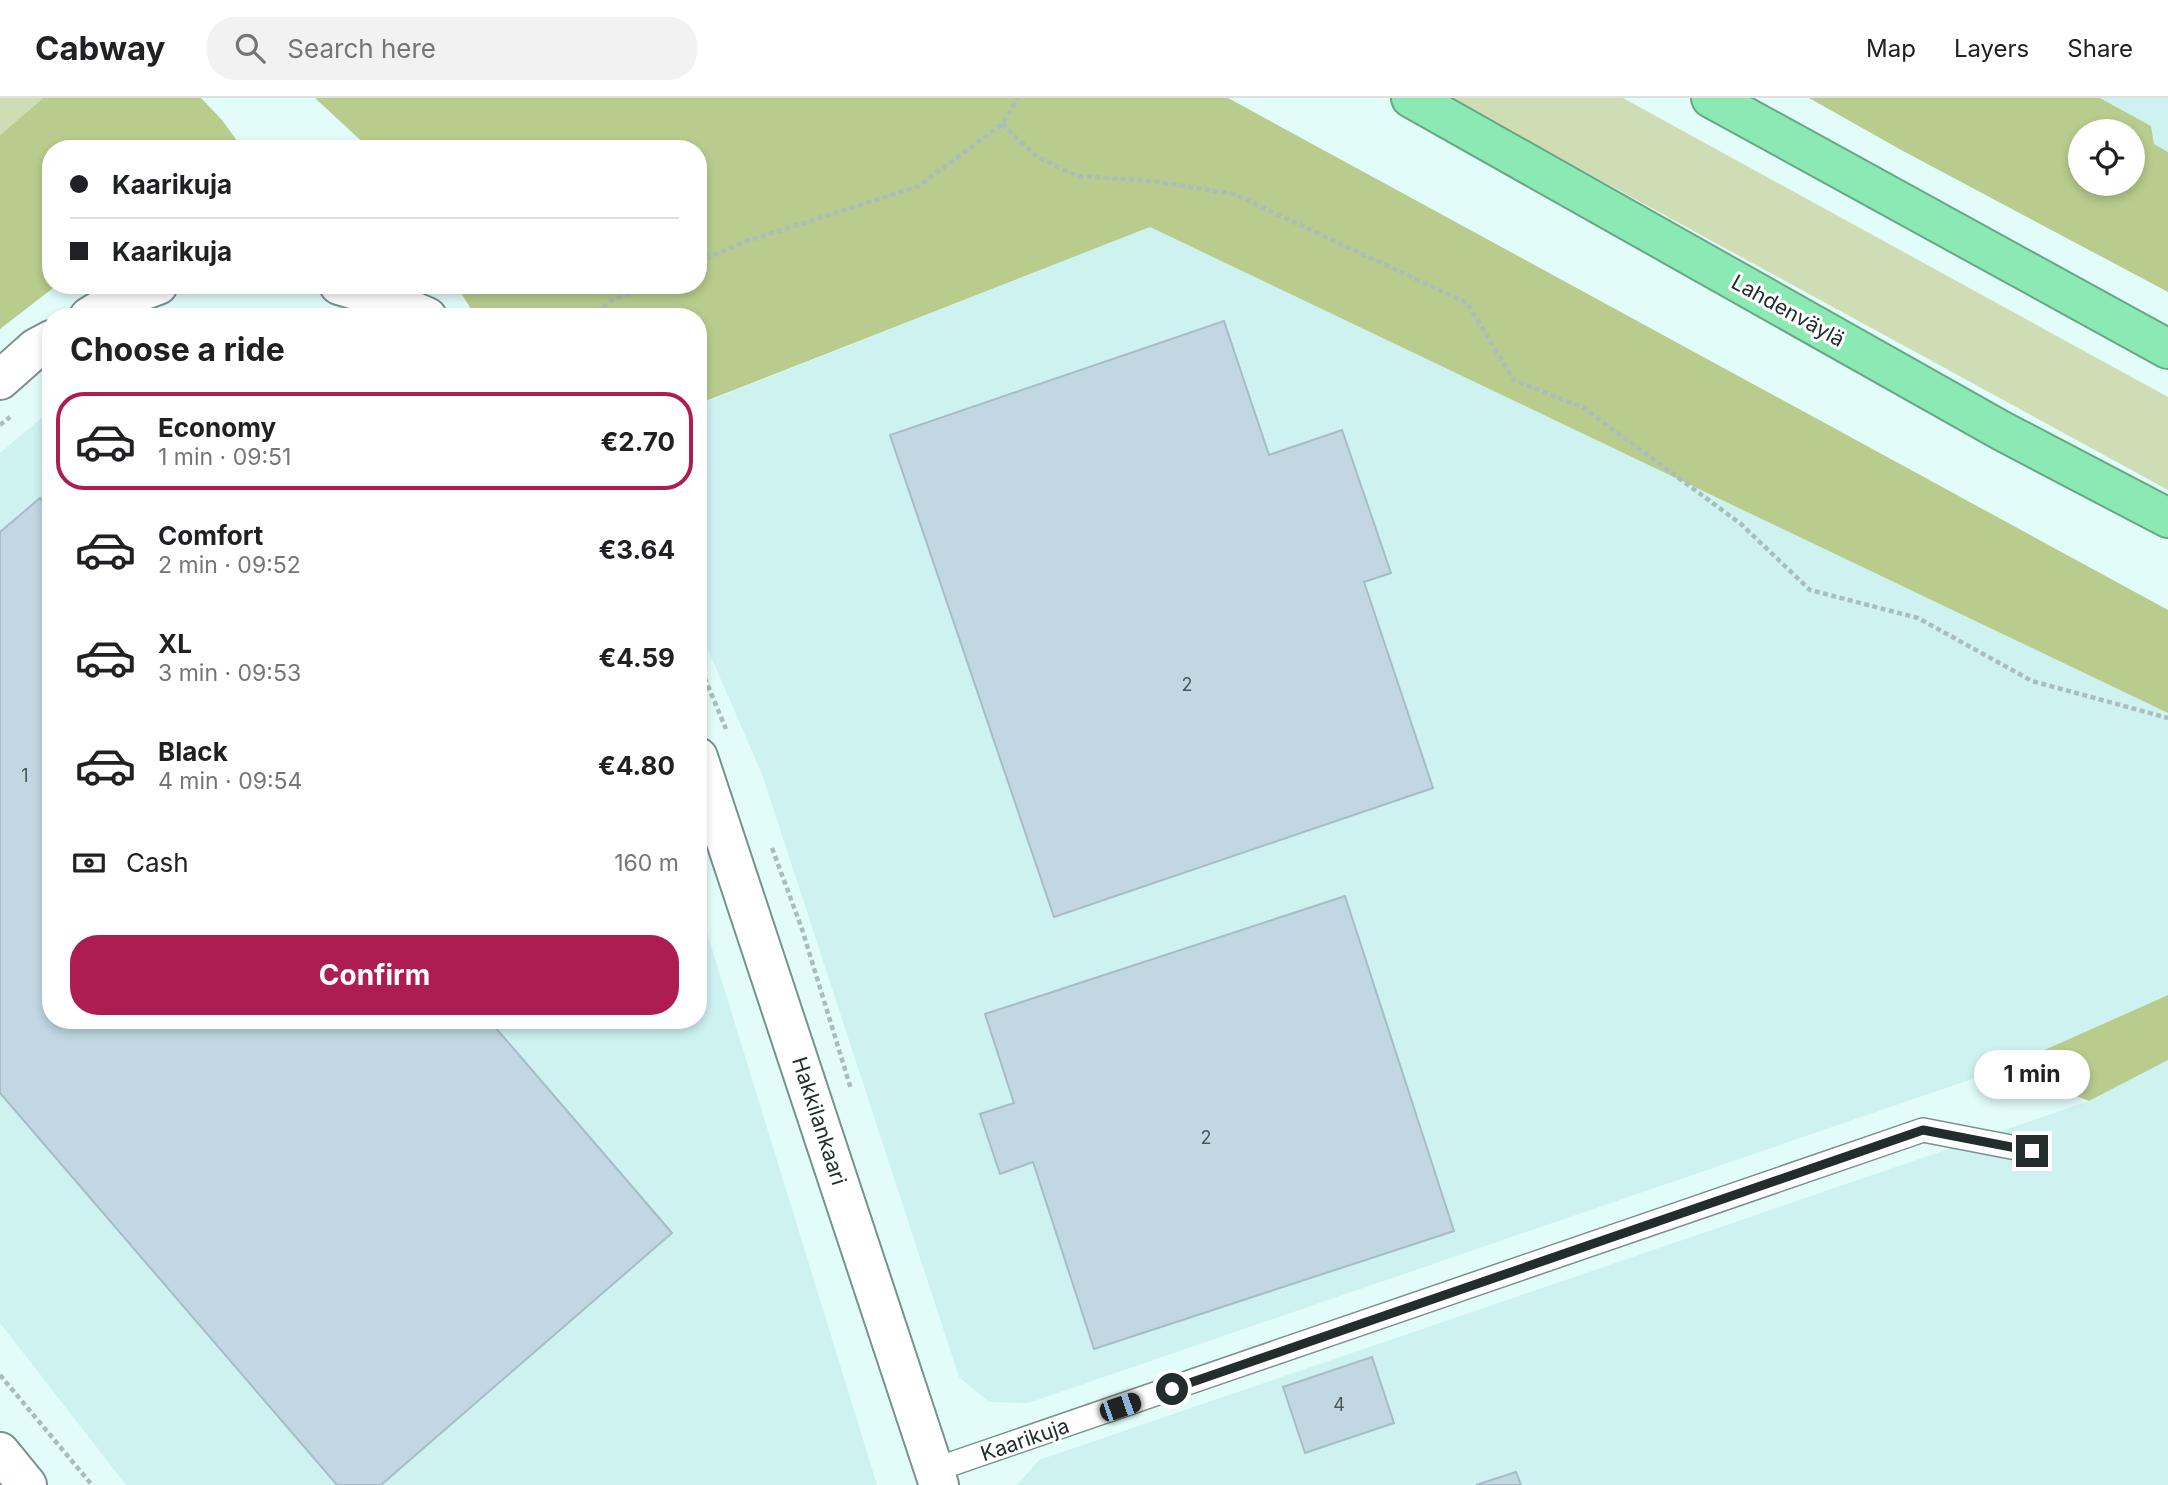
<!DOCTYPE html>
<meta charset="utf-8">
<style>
:root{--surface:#fff;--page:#f2f2f2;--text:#202124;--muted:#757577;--line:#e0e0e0;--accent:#ae1d51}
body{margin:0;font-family:Inter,sans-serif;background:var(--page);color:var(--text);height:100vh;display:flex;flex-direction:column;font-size:26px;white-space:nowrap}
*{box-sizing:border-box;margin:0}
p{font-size:23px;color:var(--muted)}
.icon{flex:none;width:38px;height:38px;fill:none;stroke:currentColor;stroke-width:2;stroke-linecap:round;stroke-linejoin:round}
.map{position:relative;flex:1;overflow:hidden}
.details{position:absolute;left:42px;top:210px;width:665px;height:721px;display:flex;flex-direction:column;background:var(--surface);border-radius:28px;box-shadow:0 4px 10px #0003}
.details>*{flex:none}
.banner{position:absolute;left:42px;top:42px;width:665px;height:154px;border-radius:28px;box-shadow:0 4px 10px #0003;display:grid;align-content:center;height:154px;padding:0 28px;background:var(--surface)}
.controls{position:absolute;left:2068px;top:21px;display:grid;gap:14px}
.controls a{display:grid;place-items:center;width:77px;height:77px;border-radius:50%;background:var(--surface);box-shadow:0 4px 10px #0003;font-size:35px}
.end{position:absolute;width:32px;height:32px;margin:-16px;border:9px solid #232d2c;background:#fff;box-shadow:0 0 0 4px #fff}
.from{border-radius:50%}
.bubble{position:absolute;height:49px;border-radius:24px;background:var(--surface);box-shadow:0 4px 10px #0003;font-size:23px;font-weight:700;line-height:49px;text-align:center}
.car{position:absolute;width:21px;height:42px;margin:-21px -10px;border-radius:9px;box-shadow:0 0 5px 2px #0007;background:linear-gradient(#222 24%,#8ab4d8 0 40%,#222 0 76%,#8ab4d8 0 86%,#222 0)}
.banner b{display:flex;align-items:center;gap:24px;height:66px;font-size:26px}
.banner b+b{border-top:2px solid var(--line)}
.banner i{width:18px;height:18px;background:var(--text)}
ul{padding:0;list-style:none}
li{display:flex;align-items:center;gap:21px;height:98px;margin:0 14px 10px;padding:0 14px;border:4px solid transparent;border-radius:28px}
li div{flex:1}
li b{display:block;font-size:26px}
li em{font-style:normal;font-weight:700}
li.on{border-color:var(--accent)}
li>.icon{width:63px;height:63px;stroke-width:1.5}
h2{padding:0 28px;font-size:32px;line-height:84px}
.pay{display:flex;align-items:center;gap:18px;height:77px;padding:0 28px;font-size:26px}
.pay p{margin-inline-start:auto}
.primary-button{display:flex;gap:14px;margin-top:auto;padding:14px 28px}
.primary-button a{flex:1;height:80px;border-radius:28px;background:var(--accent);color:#fff;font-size:28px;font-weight:700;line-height:80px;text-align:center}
header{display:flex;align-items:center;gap:42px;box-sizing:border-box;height:98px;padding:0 35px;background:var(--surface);border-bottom:2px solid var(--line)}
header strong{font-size:33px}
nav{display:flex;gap:38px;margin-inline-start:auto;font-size:24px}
.search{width:490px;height:63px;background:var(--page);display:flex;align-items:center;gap:18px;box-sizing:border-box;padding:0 24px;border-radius:28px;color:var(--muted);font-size:26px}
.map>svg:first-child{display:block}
.built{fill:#cef2f0}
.green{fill:#cfddb5}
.forest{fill:#b8cc8d;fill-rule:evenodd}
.building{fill:#c1d7e1;stroke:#a7bcc6;stroke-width:2}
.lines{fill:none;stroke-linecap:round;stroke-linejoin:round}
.lane-casing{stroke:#799190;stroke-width:26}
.street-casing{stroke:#799190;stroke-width:42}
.secondary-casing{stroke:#799190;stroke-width:42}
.highway-casing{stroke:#67a784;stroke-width:42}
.path{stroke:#a8bebc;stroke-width:4.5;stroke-dasharray:5 3.5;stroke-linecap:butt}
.lane{stroke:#fff;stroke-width:23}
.street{stroke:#fff;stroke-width:38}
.secondary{stroke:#fff;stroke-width:38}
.highway{stroke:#8be9b3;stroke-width:38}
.route{stroke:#232d2c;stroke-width:9}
.labels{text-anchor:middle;stroke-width:6;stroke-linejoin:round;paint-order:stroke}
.number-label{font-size:18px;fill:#4a5859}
.street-label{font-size:21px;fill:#232d2c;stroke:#fff}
</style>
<header>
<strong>Cabway</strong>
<div class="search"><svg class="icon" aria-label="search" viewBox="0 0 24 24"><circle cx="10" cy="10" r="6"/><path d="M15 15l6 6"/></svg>Search here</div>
<nav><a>Map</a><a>Layers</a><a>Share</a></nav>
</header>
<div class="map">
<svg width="2168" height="1387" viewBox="0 0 2168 1387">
<rect width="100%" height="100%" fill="#e2fcfa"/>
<g class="built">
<path d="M2100,0h68v54l-14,-8 -3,-18z"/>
<path d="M1150,129l1018,486v282l-164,73 -976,335 -39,-1 -30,-25 -197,-603 -64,-147v-222z"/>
<path d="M51,312v610h647v-109l6,12 173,562h-751l-126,-162v-870z"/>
<path d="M2168,962v425h-1151l22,-25 1050,-359z"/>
</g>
<g class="green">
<path d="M0,0h43l-43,37z"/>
<path d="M1450,0h173l545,299v93z"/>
</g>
<g class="forest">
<path d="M43,0h158l21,22 21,29h-192v136h6l-57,44v-194z"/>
<path d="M315,0h913l940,512v103l-1018,-486 -452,177v-87h-222l-20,-32h242v-136h-328z"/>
<path d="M1809,0h291l51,28 3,18 14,8v140l-265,-141zM2133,33v53h-52v-53z"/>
<path d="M2168,897v65l-79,41 -85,-33z"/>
</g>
<g class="building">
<path d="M1224,223l45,134 73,-25 49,143 -27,9 69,206 -379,129 -164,-482z"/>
<path d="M40,400l11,13v509h438l183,213 -291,252h-44l-337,-392v-561z"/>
<path d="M1345,798l109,335 -360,118 -61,-187 -33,12 -20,-60 34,-11 -29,-89z"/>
<path d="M1372,1259l22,66 -89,30 -22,-66z"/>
<path d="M1516,1374l5,13h-45z"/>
</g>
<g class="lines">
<defs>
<path id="lane" d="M934,1372l989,-340 109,21"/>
<g id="street">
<path d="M339,187l44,13 44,19"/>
<path d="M89,219l26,-16 43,-16"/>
<path d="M0,282l36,-32 15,-8"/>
<path d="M698,659l241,728"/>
</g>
<path id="secondary" d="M0,1354l27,33"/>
<g id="highway">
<path d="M1411,0l591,333 166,87"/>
<path d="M1711,0l457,251"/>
</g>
</defs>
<use href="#lane" class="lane-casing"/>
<use href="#street" class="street-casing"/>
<use href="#secondary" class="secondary-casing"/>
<use href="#highway" class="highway-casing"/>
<g class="path">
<path d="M1002,26l34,32 41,20 75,5 82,13 233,109 47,77 70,28 157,116 69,66 108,28 114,63 136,37"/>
<path d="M698,164l46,-20 175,-56 83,-62 16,-26"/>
<path d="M191,219l6,-2 71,-2 31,4"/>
<path d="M589,219l22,-16 35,-16"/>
<path d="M0,327l10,-8"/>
<path d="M698,564l28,67"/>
<path d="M772,750l30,81 49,160"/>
<path d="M0,1277l92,110"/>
</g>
<use href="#lane" class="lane"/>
<use href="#street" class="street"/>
<use href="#secondary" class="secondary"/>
<use href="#highway" class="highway"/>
</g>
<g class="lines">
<path class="route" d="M1172,1291l751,-259 109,21"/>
</g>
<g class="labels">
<g class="number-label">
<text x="1187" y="593">2</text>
<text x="25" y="684">1</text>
<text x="1206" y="1046">2</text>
<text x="1339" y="1313">4</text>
</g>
<g class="street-label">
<text transform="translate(1788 213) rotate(29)" y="7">Lahdenväylä</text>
<text transform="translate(819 1023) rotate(72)" y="7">Hakkilankaari</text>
<text transform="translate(1025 1342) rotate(-19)" y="7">Kaarikuja</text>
</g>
</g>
</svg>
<div class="controls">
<a><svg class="icon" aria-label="locate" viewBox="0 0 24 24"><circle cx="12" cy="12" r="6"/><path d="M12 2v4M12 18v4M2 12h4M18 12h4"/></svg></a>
</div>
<i class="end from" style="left:1172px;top:1291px"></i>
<i class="end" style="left:2032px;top:1053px"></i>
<div class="bubble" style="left:1974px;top:952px;width:116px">1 min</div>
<i class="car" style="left:1120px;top:1309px;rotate:71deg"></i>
<div class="banner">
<b><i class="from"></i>Kaarikuja</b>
<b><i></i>Kaarikuja</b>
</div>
<section class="details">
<h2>Choose a ride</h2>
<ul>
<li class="on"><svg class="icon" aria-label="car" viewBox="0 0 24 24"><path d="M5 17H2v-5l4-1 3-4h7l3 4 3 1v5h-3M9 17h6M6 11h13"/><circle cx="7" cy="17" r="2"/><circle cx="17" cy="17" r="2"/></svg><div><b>Economy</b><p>1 min · 09:51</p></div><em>€2.70</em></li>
<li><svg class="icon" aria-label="car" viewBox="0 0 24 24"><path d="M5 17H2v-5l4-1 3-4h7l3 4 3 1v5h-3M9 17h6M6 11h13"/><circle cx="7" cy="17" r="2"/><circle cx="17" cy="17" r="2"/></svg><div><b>Comfort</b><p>2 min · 09:52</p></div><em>€3.64</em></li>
<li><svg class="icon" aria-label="car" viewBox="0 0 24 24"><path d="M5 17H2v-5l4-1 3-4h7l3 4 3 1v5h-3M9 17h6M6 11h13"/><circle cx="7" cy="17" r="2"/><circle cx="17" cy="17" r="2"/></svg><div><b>XL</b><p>3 min · 09:53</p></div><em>€4.59</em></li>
<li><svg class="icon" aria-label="car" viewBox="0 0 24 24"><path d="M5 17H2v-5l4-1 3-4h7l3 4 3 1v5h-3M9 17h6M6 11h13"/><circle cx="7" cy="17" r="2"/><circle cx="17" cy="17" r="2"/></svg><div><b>Black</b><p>4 min · 09:54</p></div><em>€4.80</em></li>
</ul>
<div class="pay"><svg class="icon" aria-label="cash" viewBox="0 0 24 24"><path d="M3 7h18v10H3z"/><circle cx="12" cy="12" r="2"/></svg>Cash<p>160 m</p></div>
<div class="primary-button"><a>Confirm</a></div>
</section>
</div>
